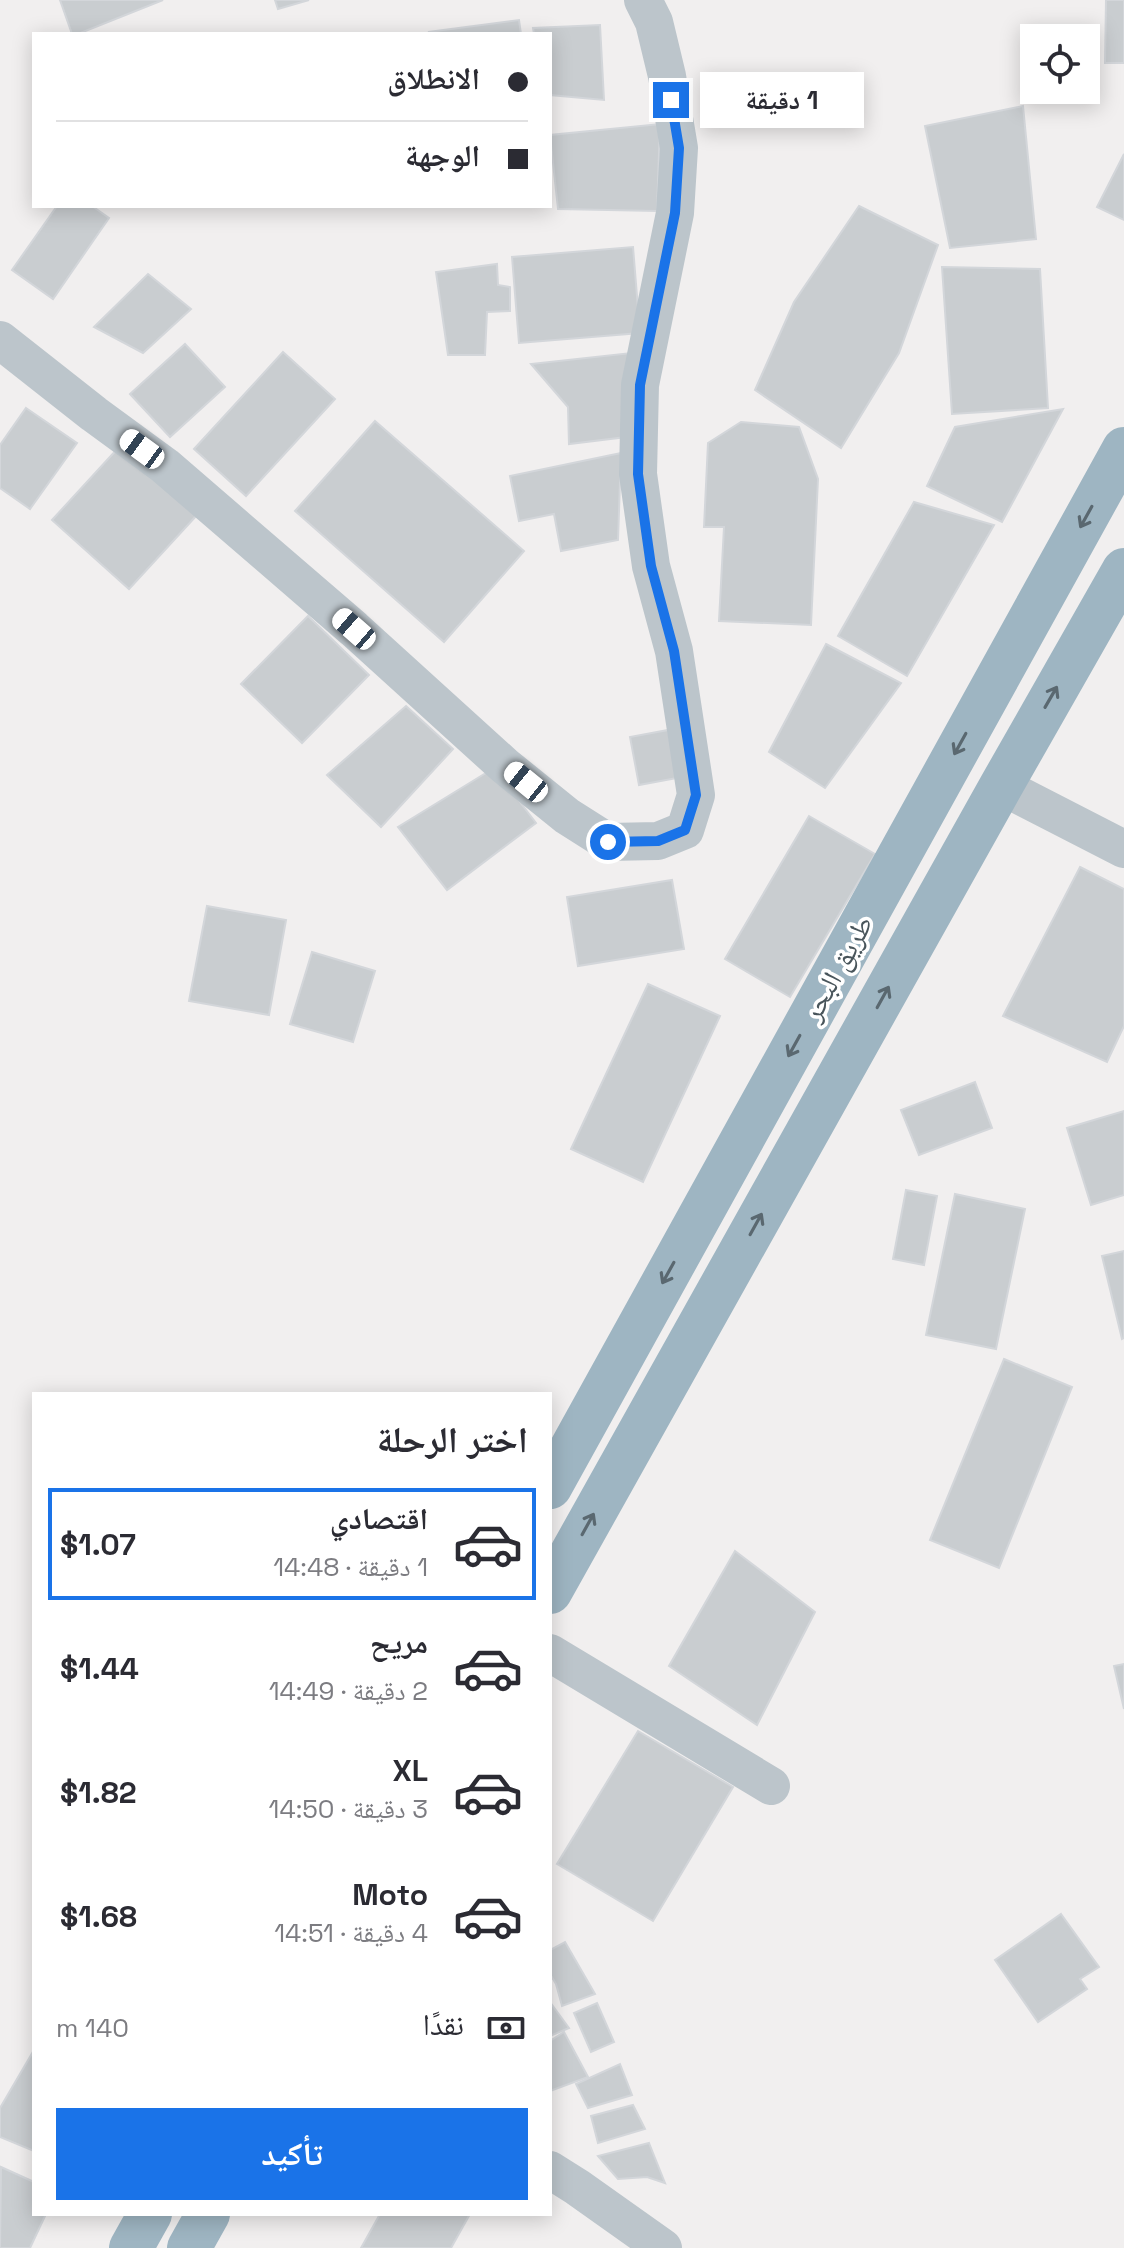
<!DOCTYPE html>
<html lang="ar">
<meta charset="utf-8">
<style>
:root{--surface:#fff;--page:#f2f2f3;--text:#2b2b33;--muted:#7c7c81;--line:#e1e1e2;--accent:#1a73e8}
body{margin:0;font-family:"Space Grotesk","Noto Naskh Arabic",sans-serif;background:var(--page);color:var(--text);direction:rtl;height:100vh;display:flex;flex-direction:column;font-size:30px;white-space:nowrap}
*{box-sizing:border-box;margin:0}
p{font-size:26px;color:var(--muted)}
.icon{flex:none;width:44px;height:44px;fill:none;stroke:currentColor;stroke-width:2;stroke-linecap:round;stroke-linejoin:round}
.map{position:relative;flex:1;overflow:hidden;direction:ltr}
.details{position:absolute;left:32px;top:1392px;width:520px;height:824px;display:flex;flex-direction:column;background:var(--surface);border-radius:0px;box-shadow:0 4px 20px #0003;direction:rtl}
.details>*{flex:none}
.banner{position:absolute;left:32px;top:32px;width:520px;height:176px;border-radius:0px;box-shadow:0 4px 20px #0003;direction:rtl;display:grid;align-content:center;height:176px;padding:0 24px;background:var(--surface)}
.controls{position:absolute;left:1020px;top:24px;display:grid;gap:16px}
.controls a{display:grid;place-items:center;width:80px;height:80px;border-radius:0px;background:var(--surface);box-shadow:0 4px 20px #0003;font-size:40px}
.end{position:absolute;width:36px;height:36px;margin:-18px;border:10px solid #1a73e8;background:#fff;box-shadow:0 0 0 4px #fff}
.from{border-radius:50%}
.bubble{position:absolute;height:56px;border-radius:0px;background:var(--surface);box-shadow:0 4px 20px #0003;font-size:26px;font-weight:700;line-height:56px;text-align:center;direction:rtl}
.car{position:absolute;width:24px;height:48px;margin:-24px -12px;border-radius:10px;box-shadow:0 0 6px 2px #0007;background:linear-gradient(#fff 24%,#345 0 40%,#fff 0 76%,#345 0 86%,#fff 0)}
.banner b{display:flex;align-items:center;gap:28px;height:76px;font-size:30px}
.banner b+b{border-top:2px solid var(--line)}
.banner i{width:20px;height:20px;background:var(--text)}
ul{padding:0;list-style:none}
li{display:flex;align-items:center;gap:24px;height:112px;margin:0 16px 12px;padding:0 8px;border:4px solid transparent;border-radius:0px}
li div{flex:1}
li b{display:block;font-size:30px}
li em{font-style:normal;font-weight:700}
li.current{border-color:var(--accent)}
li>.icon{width:72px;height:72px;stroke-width:1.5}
h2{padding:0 24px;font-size:36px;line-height:96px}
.pay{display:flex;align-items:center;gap:20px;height:88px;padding:0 24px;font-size:30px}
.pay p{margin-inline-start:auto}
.button{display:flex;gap:16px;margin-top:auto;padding:16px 24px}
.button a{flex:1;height:92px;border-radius:0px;background:var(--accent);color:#fff;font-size:32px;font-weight:700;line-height:92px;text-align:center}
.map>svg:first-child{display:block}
.building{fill:#c9cdd0;stroke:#d3d6da;stroke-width:2}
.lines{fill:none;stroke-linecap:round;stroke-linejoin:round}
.minor{stroke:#bcc5cb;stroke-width:38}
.trunk{stroke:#9eb5c2;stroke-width:44}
.oneway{stroke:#5a6870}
.route{stroke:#1a73e8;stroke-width:10}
.labels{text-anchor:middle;stroke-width:7;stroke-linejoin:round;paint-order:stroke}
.street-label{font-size:28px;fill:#49555b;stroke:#fff}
</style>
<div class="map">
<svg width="1124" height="2248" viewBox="0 0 1124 2248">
<rect width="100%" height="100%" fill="#f1efef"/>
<g class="building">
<path d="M60,0h103l-85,34h-6z"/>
<path d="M275,0h34l-31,9z"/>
<path d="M1106,0h18v63h-19z"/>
<path d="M519,20l2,14h-87l-6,-2z"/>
<path d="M600,25l4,75 -54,-5v-61h-16l-1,-6z"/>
<path d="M1023,106l13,133 -86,9 -25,-122z"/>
<path d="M660,124l-3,87 -99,-2 -8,-74z"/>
<path d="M1124,154v66l-27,-13z"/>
<path d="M57,206h35l17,12 -56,81 -41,-29z"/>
<path d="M859,206l79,39 -39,108 -58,95 -86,-58 39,-88z"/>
<path d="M633,247l7,86 -121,10 -7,-86z"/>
<path d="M497,264l1,21 12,2v24l-23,1 -2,43h-37l-12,-83z"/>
<path d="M942,267l98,2 8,139 -96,6z"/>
<path d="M148,274l43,35 -48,44 -49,-26z"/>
<path d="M185,344l40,43 -55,50 -40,-43z"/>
<path d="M283,352l52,47 -89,97 -52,-47z"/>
<path d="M631,353l-5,84 -57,7 -1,-37 -37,-43z"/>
<path d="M26,408l51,35 -47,66 -30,-21v-43z"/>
<path d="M1063,409l-61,113 -75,-36 28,-59z"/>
<path d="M375,421l149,130 -80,91 -149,-131z"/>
<path d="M741,422l58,5 19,52 -7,146 -92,-4 5,-94h-20l4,-84z"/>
<path d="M120,446l77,69 -68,74 -77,-69z"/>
<path d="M621,453l-3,87 -57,11 -7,-37 -35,7 -9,-45z"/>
<path d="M914,502l80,23 -87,151 -69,-40z"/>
<path d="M308,616l61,59 -67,68 -61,-59z"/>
<path d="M826,644l75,39 -76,105 -56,-36z"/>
<path d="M406,706l47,43 -72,78 -54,-52z"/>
<path d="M668,730l9,48 -38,7 -9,-48z"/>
<path d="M494,768l42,55 -89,67 -49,-63z"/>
<path d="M809,816l66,38 -85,143 -65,-38z"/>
<path d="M1080,867l44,22v137l-17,36 -104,-46z"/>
<path d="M672,880l12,69 -106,17 -11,-69z"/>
<path d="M207,906l79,14 -17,95 -80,-14z"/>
<path d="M312,952l63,19 -22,71 -63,-18z"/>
<path d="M648,984l72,32 -77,166 -72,-33z"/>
<path d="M975,1082l17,46 -73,27 -18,-45z"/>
<path d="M1124,1111v84l-33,10 -24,-77z"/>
<path d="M906,1190l31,6 -13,69 -31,-6z"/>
<path d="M955,1194l70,15 -29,140 -70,-14z"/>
<path d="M1124,1251v87l-2,1 -20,-83z"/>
<path d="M1004,1359l68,28 -73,181 -69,-28z"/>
<path d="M735,1551l80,61 -58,113 -88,-59z"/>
<path d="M1124,1664v45l-10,-43z"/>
<path d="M638,1731l95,56 -80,134 -96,-57z"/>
<path d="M1061,1914l38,53 -19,12 7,10 -49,33 -43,-62z"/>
<path d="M565,1942l30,52 -33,12 -6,-22 -6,-10v-24z"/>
<path d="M550,2002l19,26 -19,8z"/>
<path d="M597,2003l17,39 -23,10 -17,-39z"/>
<path d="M564,2032l24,45 -38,14v-50z"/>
<path d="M34,2050v101l-34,-14v-29z"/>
<path d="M620,2064l12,31 -44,13 -12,-24z"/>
<path d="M633,2105l12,24 -47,14 -7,-27z"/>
<path d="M649,2143l16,40 -18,-6 -29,2 -20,-23z"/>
<path d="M1,2167l33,15v32h12l-16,34h-30z"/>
<path d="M380,2214h90l-19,34h-90z"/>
</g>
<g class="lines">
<g class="minor">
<path d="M0,340l94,74 71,52 189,163 151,137 62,50 41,26 50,-1 27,-11 11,-35 -22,-144 -23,-85 -13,-92 2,-89 35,-172 4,-65 -12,-72 -13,-54 -11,-22"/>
<path d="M1001,786l123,63"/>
<path d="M550,1653l221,133"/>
<path d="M550,2170l27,17 86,61"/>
</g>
<g class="trunk">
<path d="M550,1487l574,-1038"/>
<path d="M550,1592l451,-806 123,-216"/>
<path d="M131,2248l19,-34"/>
<path d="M189,2248l19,-34"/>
</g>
</g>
<defs><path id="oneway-shaft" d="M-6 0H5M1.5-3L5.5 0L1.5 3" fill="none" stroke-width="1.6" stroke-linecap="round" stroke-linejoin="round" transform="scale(2)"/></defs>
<g class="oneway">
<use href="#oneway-shaft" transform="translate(1086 517) rotate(119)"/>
<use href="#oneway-shaft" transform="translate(1051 697) rotate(-60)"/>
<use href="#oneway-shaft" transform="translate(960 744) rotate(119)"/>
<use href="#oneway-shaft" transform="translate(883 997) rotate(-61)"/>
<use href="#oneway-shaft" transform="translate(794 1046) rotate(119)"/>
<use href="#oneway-shaft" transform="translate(756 1224) rotate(-61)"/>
<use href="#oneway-shaft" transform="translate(668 1273) rotate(119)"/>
<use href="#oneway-shaft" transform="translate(588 1524) rotate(-61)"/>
</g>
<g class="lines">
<path class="route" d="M608,842l50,-1 27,-11 11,-35 -22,-144 -23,-85 -13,-92 2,-89 35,-172 4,-65 -8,-48"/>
</g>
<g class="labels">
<g class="street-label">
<text transform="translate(837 968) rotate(-61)" y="10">طريق البحر</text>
</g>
</g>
</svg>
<div class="controls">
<a><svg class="icon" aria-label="locate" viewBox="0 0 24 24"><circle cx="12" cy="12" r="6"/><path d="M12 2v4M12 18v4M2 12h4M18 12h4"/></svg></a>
</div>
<i class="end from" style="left:608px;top:842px"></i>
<i class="end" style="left:671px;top:100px"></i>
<div class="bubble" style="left:700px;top:72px;width:164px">1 دقيقة</div>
<i class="car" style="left:142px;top:449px;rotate:306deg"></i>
<i class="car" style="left:354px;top:629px;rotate:311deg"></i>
<i class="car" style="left:526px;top:782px;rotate:309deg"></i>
<div class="banner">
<b><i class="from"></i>الانطلاق</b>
<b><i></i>الوجهة</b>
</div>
<section class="details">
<h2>اختر الرحلة</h2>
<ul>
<li class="current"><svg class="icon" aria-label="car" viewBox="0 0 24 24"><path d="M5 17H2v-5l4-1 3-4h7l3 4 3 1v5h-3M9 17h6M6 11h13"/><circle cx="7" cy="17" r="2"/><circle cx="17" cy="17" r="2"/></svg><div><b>اقتصادي</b><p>1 دقيقة · 14:48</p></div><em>$1.07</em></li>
<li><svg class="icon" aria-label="car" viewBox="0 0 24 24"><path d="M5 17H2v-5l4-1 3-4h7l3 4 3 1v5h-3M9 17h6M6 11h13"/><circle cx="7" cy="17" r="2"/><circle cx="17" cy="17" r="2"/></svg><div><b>مريح</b><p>2 دقيقة · 14:49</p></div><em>$1.44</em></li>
<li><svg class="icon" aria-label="car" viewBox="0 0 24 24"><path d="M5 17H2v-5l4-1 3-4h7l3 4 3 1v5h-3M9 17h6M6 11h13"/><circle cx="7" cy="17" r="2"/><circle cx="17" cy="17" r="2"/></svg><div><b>XL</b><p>3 دقيقة · 14:50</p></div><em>$1.82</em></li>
<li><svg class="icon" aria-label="car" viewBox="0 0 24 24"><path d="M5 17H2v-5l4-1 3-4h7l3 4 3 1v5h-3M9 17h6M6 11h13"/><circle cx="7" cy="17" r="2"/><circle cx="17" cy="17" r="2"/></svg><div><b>Moto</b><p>4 دقيقة · 14:51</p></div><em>$1.68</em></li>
</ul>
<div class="pay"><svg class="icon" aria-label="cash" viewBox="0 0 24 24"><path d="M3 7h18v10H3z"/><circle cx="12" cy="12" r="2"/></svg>نقدًا<p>140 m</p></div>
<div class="button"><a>تأكيد</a></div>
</section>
</div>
